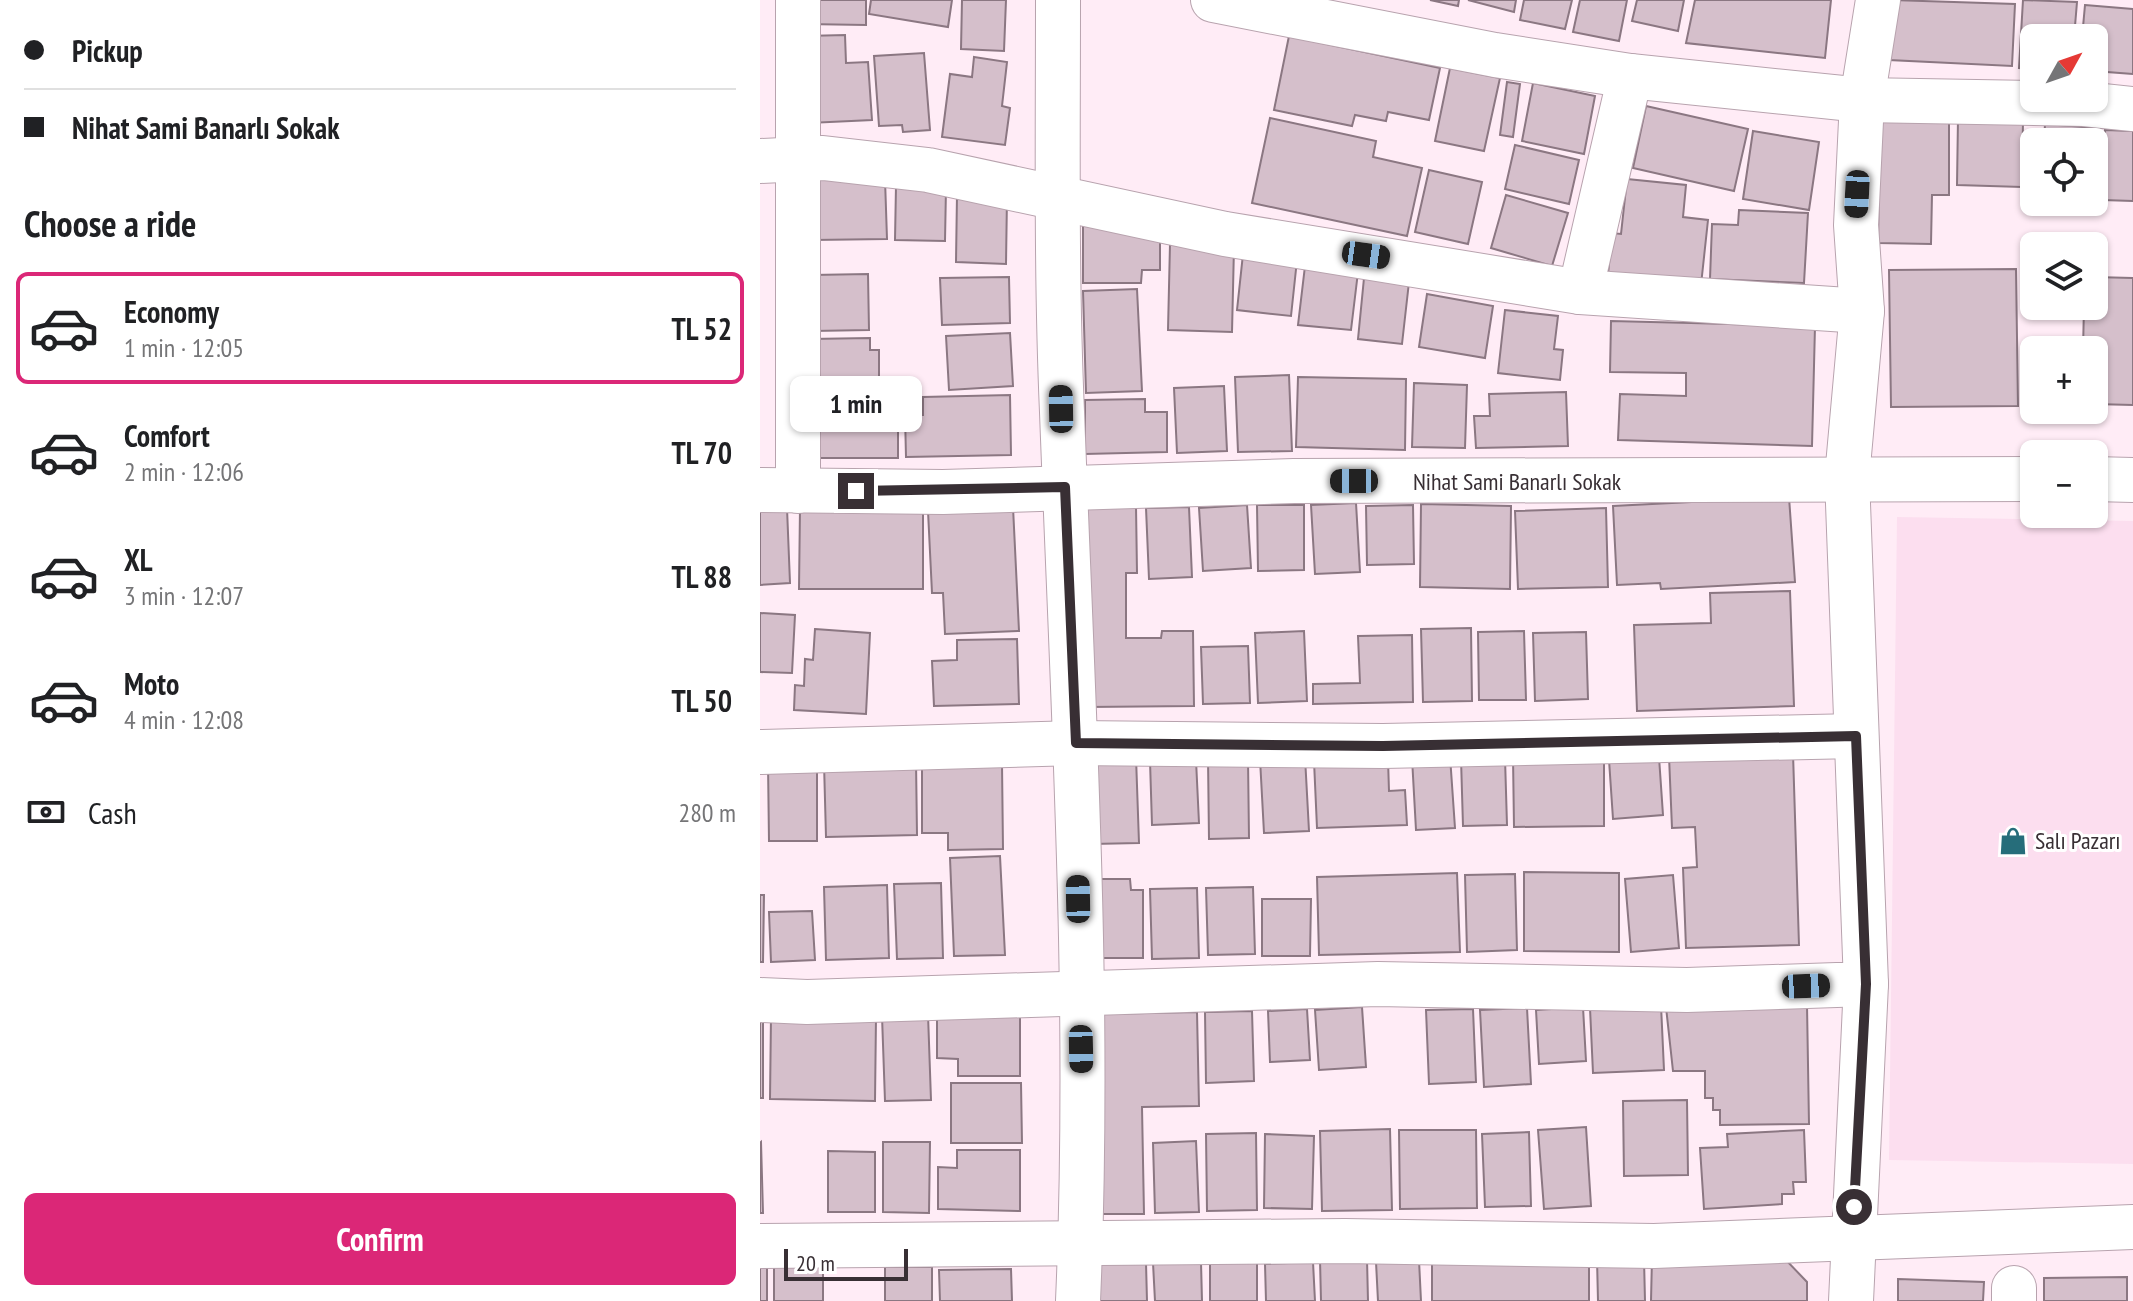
<!DOCTYPE html>
<meta charset="utf-8">
<style>
:root{--surface:#fff;--page:#f2f2f2;--text:#202124;--muted:#757577;--line:#e0e0e0;--accent:#db2777}
body{margin:0;font-family:"PT Sans Narrow",sans-serif;background:var(--page);color:var(--text);height:100vh;display:flex;flex-direction:column;font-size:30px;white-space:nowrap}
*{box-sizing:border-box;margin:0}
p{font-size:26px;color:var(--muted)}
.icon{flex:none;width:44px;height:44px;fill:none;stroke:currentColor;stroke-width:2;stroke-linecap:round;stroke-linejoin:round}
.map{position:relative;flex:1;overflow:hidden}
.sheet{display:flex;flex-direction:column;background:var(--surface);width:760px}
.sheet>*{flex:none}
.top-card{display:grid;align-content:center;height:176px;padding:0 24px;background:var(--surface)}
.needle{width:52px;rotate:50deg}
.buttons{position:absolute;left:1260px;top:24px;display:grid;gap:16px}
.buttons a{display:grid;place-items:center;width:88px;height:88px;border-radius:12px;background:var(--surface);box-shadow:0 2px 6px #0004;font-size:40px}
.scale{position:absolute;left:24px;bottom:20px;width:124px;box-sizing:border-box;padding-left:8px;border:4px solid #382f34;border-top:0;font-size:22px;line-height:28px;white-space:nowrap;color:#382f34;-webkit-text-stroke:6px #fff;paint-order:stroke}
.end{position:absolute;width:36px;height:36px;margin:-18px;border:10px solid #382f34;background:#fff;box-shadow:0 0 0 4px #fff}
.from{border-radius:50%}
.bubble{position:absolute;height:56px;border-radius:12px;background:var(--surface);box-shadow:0 2px 6px #0004;font-size:26px;font-weight:600;line-height:56px;text-align:center}
.car{position:absolute;width:24px;height:48px;margin:-24px -12px;border-radius:10px;box-shadow:0 0 6px 2px #0007;background:linear-gradient(#222 24%,#8ab4d8 0 40%,#222 0 76%,#8ab4d8 0 86%,#222 0)}
.top-card b{display:flex;align-items:center;gap:28px;height:76px;font-size:30px}
.top-card b+b{border-top:2px solid var(--line)}
.top-card i{width:20px;height:20px;background:var(--text)}
ul{padding:0;list-style:none}
li{display:flex;align-items:center;gap:24px;height:112px;margin:0 16px 12px;padding:0 8px;border:4px solid transparent;border-radius:12px}
li div{flex:1}
li b{display:block;font-size:30px}
li em{font-style:normal;font-weight:600}
li.on{border-color:var(--accent)}
li>.icon{width:72px;height:72px;stroke-width:1.5}
h2{padding:0 24px;font-size:36px;line-height:96px}
.pay{display:flex;align-items:center;gap:20px;height:88px;padding:0 24px;font-size:30px}
.pay p{margin-inline-start:auto}
.primary-button{display:flex;gap:16px;margin-top:auto;padding:16px 24px}
.primary-button a{flex:1;height:92px;border-radius:12px;background:var(--accent);color:#fff;font-size:32px;font-weight:600;line-height:92px;text-align:center}
main{display:flex;flex:1;min-height:0}
.map>svg:first-child{display:block}
.built{fill:#fcdeef}
.building{fill:#d5bfcb;stroke:#8b7782;stroke-width:2}
.lines{fill:none;stroke-linecap:round;stroke-linejoin:round}
.minor-casing{stroke:#b8a3ae;stroke-width:46}
.minor{stroke:#fff;stroke-width:44}
.route{stroke:#382f34;stroke-width:10}
.labels{text-anchor:middle;stroke-width:6;stroke-linejoin:round;paint-order:stroke}
.street-label{font-size:24px;fill:#382f34;stroke:#fff}
.poi-label{font-size:24px;fill:#382f34;stroke:#fff;text-anchor:start}
</style>
<main>
<section class="sheet">
<div class="top-card">
<b><i class="from"></i>Pickup</b>
<b><i></i>Nihat Sami Banarlı Sokak</b>
</div>
<h2>Choose a ride</h2>
<ul>
<li class="on"><svg class="icon" aria-label="car" viewBox="0 0 24 24"><path d="M5 17H2v-5l4-1 3-4h7l3 4 3 1v5h-3M9 17h6M6 11h13"/><circle cx="7" cy="17" r="2"/><circle cx="17" cy="17" r="2"/></svg><div><b>Economy</b><p>1 min · 12:05</p></div><em>TL 52</em></li>
<li><svg class="icon" aria-label="car" viewBox="0 0 24 24"><path d="M5 17H2v-5l4-1 3-4h7l3 4 3 1v5h-3M9 17h6M6 11h13"/><circle cx="7" cy="17" r="2"/><circle cx="17" cy="17" r="2"/></svg><div><b>Comfort</b><p>2 min · 12:06</p></div><em>TL 70</em></li>
<li><svg class="icon" aria-label="car" viewBox="0 0 24 24"><path d="M5 17H2v-5l4-1 3-4h7l3 4 3 1v5h-3M9 17h6M6 11h13"/><circle cx="7" cy="17" r="2"/><circle cx="17" cy="17" r="2"/></svg><div><b>XL</b><p>3 min · 12:07</p></div><em>TL 88</em></li>
<li><svg class="icon" aria-label="car" viewBox="0 0 24 24"><path d="M5 17H2v-5l4-1 3-4h7l3 4 3 1v5h-3M9 17h6M6 11h13"/><circle cx="7" cy="17" r="2"/><circle cx="17" cy="17" r="2"/></svg><div><b>Moto</b><p>4 min · 12:08</p></div><em>TL 50</em></li>
</ul>
<div class="pay"><svg class="icon" aria-label="cash" viewBox="0 0 24 24"><path d="M3 7h18v10H3z"/><circle cx="12" cy="12" r="2"/></svg>Cash<p>280 m</p></div>
<div class="primary-button"><a>Confirm</a></div>
</section>
<div class="map">
<svg width="1373" height="1301" viewBox="0 0 1373 1301">
<rect width="100%" height="100%" fill="#ffecf6"/>
<path class="built" d="M1137,517l236,4v643l-244,-4z"/>
<g class="building">
<path d="M45,0h61v25l-61,-1z"/>
<path d="M111,0h81l-4,27 -79,-13z"/>
<path d="M202,0h44l-2,51 -43,-2z"/>
<path d="M670,0h29l-1,6z"/>
<path d="M708,0h48l-2,12z"/>
<path d="M764,0h48l-7,29 -45,-9z"/>
<path d="M820,0h47l-8,41 -46,-9z"/>
<path d="M877,0h47l-6,31 -46,-10z"/>
<path d="M935,0h136l-6,58 -139,-15z"/>
<path d="M1132,0l123,4 -3,62 -123,-6z"/>
<path d="M1263,0l54,2 -3,36h-40v31l-15,-1z"/>
<path d="M1325,5l48,4v65l-39,-3v-33h-12z"/>
<path d="M85,35l1,28 22,-1 4,58 -63,3 -4,-87z"/>
<path d="M529,36l151,32 -11,52 -41,-8 -2,9 -31,-6 -3,11 -78,-16z"/>
<path d="M164,53l6,77 -27,2 -1,-7 -23,1 -5,-70z"/>
<path d="M214,57l33,5 -5,44 8,2 -5,37 -63,-8 8,-63 22,3z"/>
<path d="M690,68l50,10 -16,73 -49,-10z"/>
<path d="M747,82l13,2 -7,53 -13,-2z"/>
<path d="M773,83l62,13 -11,58 -62,-13z"/>
<path d="M886,106l102,23 -14,62 -101,-23z"/>
<path d="M1120,114l69,1v80h-17l-1,49 -53,-1z"/>
<path d="M510,118l106,23 -3,16 49,11 -15,68 -155,-33z"/>
<path d="M1198,118l65,2 -1,67 -65,-2z"/>
<path d="M1285,124l53,4 -3,67 -1,-53h-50z"/>
<path d="M1345,130l28,1v70l-30,-1z"/>
<path d="M993,131l66,11 -10,68 -66,-11z"/>
<path d="M755,145l64,15 -10,44 -64,-15z"/>
<path d="M669,170l53,12 -14,62 -53,-12z"/>
<path d="M125,179l2,60 -74,1 -2,-60z"/>
<path d="M867,179l59,6 -3,32 25,3 -7,65 -93,-11 4,-41 9,1z"/>
<path d="M136,186l50,2 -1,53 -50,-1z"/>
<path d="M197,195l50,2 -1,67 -50,-2z"/>
<path d="M746,195l62,18 -16,53 -61,-18z"/>
<path d="M979,210l69,3 -4,70 -94,-4 2,-55 26,1z"/>
<path d="M323,223l77,7v40h-18l-1,13h-58z"/>
<path d="M410,244l64,3 -2,85 -64,-2z"/>
<path d="M483,254l54,6 -6,56 -54,-6z"/>
<path d="M545,266l53,6 -7,58 -53,-5z"/>
<path d="M1256,269l2,137 -127,1 -2,-137z"/>
<path d="M108,274l1,56 -56,1 -1,-56z"/>
<path d="M249,277l1,46 -68,2 -2,-47z"/>
<path d="M1334,277l39,1v127l-39,-1v-54h-11l1,-44h10z"/>
<path d="M604,278l45,4 -7,62 -44,-5z"/>
<path d="M377,289l5,102 -56,2 -3,-102z"/>
<path d="M667,294l66,12 -8,52 -66,-11z"/>
<path d="M745,310l53,6 -4,33 9,1 -3,30 -62,-7z"/>
<path d="M851,321l204,5 -3,120 -194,-6 2,-46 66,2v-23l-76,-1z"/>
<path d="M250,333l3,53 -64,4 -3,-54z"/>
<path d="M110,338v12h9v40l-68,1 -1,-52z"/>
<path d="M529,375l3,76 -54,1 -3,-75z"/>
<path d="M538,377l108,2 -1,71 -109,-3z"/>
<path d="M654,383l53,2 -2,63 -53,-1z"/>
<path d="M464,386l3,65 -50,2 -3,-65z"/>
<path d="M806,392l2,54 -92,2 -2,-32h16l-1,-22z"/>
<path d="M250,395l1,60 -105,2 -1,-42h18v-18z"/>
<path d="M50,398h63v18h25v42h-88z"/>
<path d="M385,399v13h22v40l-82,2v-54z"/>
<path d="M1029,497l6,85 -134,7 -1,-6 -43,2 -4,-79z"/>
<path d="M596,503l4,69 -45,2 -4,-69z"/>
<path d="M661,504l90,2 -1,83 -90,-2z"/>
<path d="M487,505l4,63 -48,3 -4,-63z"/>
<path d="M497,505h47v65l-46,1z"/>
<path d="M653,505l1,59 -47,1 -1,-59z"/>
<path d="M325,506h51l1,67h-11v65h35l1,-7h31l1,75 -107,1z"/>
<path d="M253,507l6,124 -74,3 -2,-41h-11l-4,-82z"/>
<path d="M429,507l3,70 -43,2 -3,-71z"/>
<path d="M27,508l3,75 -30,2v-76z"/>
<path d="M40,508l123,1v80h-124z"/>
<path d="M846,508l2,79 -90,2 -3,-78z"/>
<path d="M1030,591l4,115 -157,5 -3,-86 77,-2 -1,-30z"/>
<path d="M0,613l35,2 -3,58 -32,-1z"/>
<path d="M711,628l1,73 -49,1 -2,-73z"/>
<path d="M55,629l55,4 -4,81 -72,-4 1,-25 9,1 1,-27 8,1z"/>
<path d="M544,631l3,70 -49,2 -3,-70z"/>
<path d="M764,631l2,69h-47l-1,-68z"/>
<path d="M826,632l2,67 -53,2 -2,-68z"/>
<path d="M652,635l1,67 -100,2v-20l47,-1 -2,-47z"/>
<path d="M257,639l2,65 -85,2 -2,-45 25,-1v-20z"/>
<path d="M488,646l2,57 -47,1 -2,-57z"/>
<path d="M1033,753l6,192 -113,3 -3,-80 14,-1 -2,-40 -23,1 -3,-72z"/>
<path d="M690,756l5,72 -39,2 -4,-72z"/>
<path d="M844,756v70l-90,1 -1,-70z"/>
<path d="M376,757l3,86 -47,1 -2,-86z"/>
<path d="M545,757l4,74 -45,2 -4,-74z"/>
<path d="M899,757l4,58 -50,4 -4,-59z"/>
<path d="M448,758h40l1,80 -40,1z"/>
<path d="M745,758l2,67 -44,1 -2,-67z"/>
<path d="M628,759l1,32 16,-1 2,35 -90,3 -3,-67z"/>
<path d="M436,760l3,63 -47,2 -2,-64z"/>
<path d="M156,761l1,74 -91,2 -2,-74z"/>
<path d="M57,762v79h-48l-1,-78z"/>
<path d="M162,764h80l1,85 -55,1v-17h-26z"/>
<path d="M240,856l5,99 -51,1 -4,-98z"/>
<path d="M764,872l95,1v79l-95,-1z"/>
<path d="M697,873l3,79 -141,3 -2,-78z"/>
<path d="M755,874l2,76 -50,2 -2,-77z"/>
<path d="M913,875l6,73 -48,4 -6,-73z"/>
<path d="M331,879h39l1,11h12v68h-52z"/>
<path d="M181,883l2,75 -46,1 -3,-75z"/>
<path d="M127,885l2,73 -63,2 -2,-73z"/>
<path d="M493,887l2,67 -47,1 -2,-67z"/>
<path d="M437,888l2,70 -47,1 -2,-70z"/>
<path d="M0,895h4l-1,67h-3z"/>
<path d="M502,899h49l-1,57h-48z"/>
<path d="M52,911l3,49 -44,2 -2,-50z"/>
<path d="M901,1005l3,65 -71,3 -3,-65z"/>
<path d="M1047,1005l2,119 -89,1v-15h-7v-12h-8v-27h-32l-7,-64z"/>
<path d="M602,1007l4,60 -47,3 -4,-60z"/>
<path d="M823,1007l3,54 -47,3 -3,-54z"/>
<path d="M767,1008l4,76 -47,3 -4,-77z"/>
<path d="M177,1009h83v67h-62v-17l-21,-1z"/>
<path d="M547,1009l3,51 -40,2 -2,-51z"/>
<path d="M713,1009l3,73 -47,2 -3,-74z"/>
<path d="M492,1011l2,70 -48,2 -1,-71z"/>
<path d="M437,1012l2,94 -57,1 2,107h-47l-3,-200z"/>
<path d="M168,1014l3,86 -46,1 -3,-85z"/>
<path d="M11,1016l105,1 -1,84 -105,-2z"/>
<rect x="0" y="1017" width="3" height="81"/>
<path d="M191,1083h70l1,60h-71z"/>
<path d="M927,1100l1,75 -64,1 -1,-75z"/>
<path d="M826,1127l5,79 -47,3 -6,-79z"/>
<path d="M630,1129l2,81 -70,1 -2,-80z"/>
<path d="M639,1130h77l1,78 -77,1z"/>
<path d="M1044,1130l2,52h-13l1,12h-12v10l-78,5 -4,-61 28,-1 -1,-13z"/>
<path d="M769,1132l2,74 -46,1 -3,-73z"/>
<path d="M496,1133l1,77 -50,1 -1,-77z"/>
<path d="M505,1134l49,2 -2,73 -48,-1z"/>
<path d="M436,1141l3,71 -44,1 -2,-70z"/>
<path d="M1,1142l2,71h-3v-70z"/>
<path d="M123,1142h47l-1,71 -46,-1z"/>
<path d="M197,1150h63v61l-82,-2v-42l19,1z"/>
<path d="M68,1151l47,1v60h-47z"/>
<path d="M892,1257l133,2 22,23v19h-156z"/>
<path d="M829,1258v43h-157v-42z"/>
<path d="M607,1259l1,42h-47l-1,-41z"/>
<path d="M837,1259h47l1,42h-47z"/>
<path d="M659,1260l2,41h-43l-2,-39z"/>
<rect x="450" y="1261" width="47" height="40"/>
<path d="M441,1262l1,39h-47l-2,-38z"/>
<path d="M553,1262l2,39h-49l-1,-37z"/>
<path d="M386,1263l1,38h-54l-1,-37z"/>
<rect x="14" y="1267" width="49" height="34"/>
<rect x="125" y="1267" width="47" height="34"/>
<rect x="0" y="1268" width="7" height="33"/>
<path d="M251,1269l1,32h-72l-1,-31z"/>
<path d="M1367,1277v24h-83v-23z"/>
<path d="M1138,1279l86,3 -1,19h-85z"/>
</g>
<g class="lines">
<defs>
<g id="minor">
<path d="M38,0v491"/>
<path d="M298,0c0,137 -2,275 4,412 11,296 29,593 16,889"/>
<path d="M453,0l282,55 135,21 232,24 222,4 49,5"/>
<path d="M0,161l63,-3 105,12 297,64 355,58 282,19"/>
<path d="M820,292l50,-216"/>
<path d="M1334,479l39,1"/>
<path d="M0,490l183,2 351,-11 740,-2"/>
<path d="M0,752l316,-9 307,3 473,-10"/>
<path d="M0,1000l47,2 571,-18 309,6 179,-6 -19,-507 15,-166 -6,-86 6,-125 16,-100"/>
<path d="M0,1246l585,-5 309,5 479,-19"/>
<path d="M1254,1288v13"/>
<path d="M1091,1301l15,-317"/>
</g>
</defs>
<use href="#minor" class="minor-casing"/>
<use href="#minor" class="minor"/>
</g>
<g class="lines">
<path class="route" d="M96,491l209,-4 11,256 307,3 473,-10 10,248 -12,223"/>
</g>
<defs>
<symbol id="shop-bare" viewBox="-9 -9 18 18"><path d="M-5-2.5h2.3a2.7 3.5 0 0 1 5.4 0H5L5.5 6h-11ZM-1.5-2.5h3a1.5 2.3 0 0 0-3 0Z" fill="#266d7a" stroke="#fff" stroke-width="2.5" paint-order="stroke"/></symbol>
</defs>
<g fill-rule="evenodd">
<use href="#shop-bare" x="1233" y="821" width="40" height="40"/>
</g>
<g class="labels">
<g class="street-label">
<text x="757" y="490">Nihat Sami Banarlı Sokak</text>
</g>
<g class="poi-label">
<text x="1275" y="849">Salı Pazarı</text>
</g>
</g>
</svg>
<div class="buttons">
<a><svg class="needle" viewBox="-14 -14 28 28"><path d="M0-13l5 13h-10z" fill="#e53935"/><path d="M0 13l5-13h-10z" fill="#757577"/></svg></a>
<a><svg class="icon" aria-label="locate" viewBox="0 0 24 24"><circle cx="12" cy="12" r="6"/><path d="M12 2v4M12 18v4M2 12h4M18 12h4"/></svg></a>
<a><svg class="icon" aria-label="layers" viewBox="0 0 24 24"><path d="M12 4l9 5-9 5-9-5zM3 14l9 5 9-5"/></svg></a>
<a>+</a>
<a>−</a>
</div>
<div class="scale">20 m</div>
<i class="end from" style="left:1094px;top:1207px"></i>
<i class="end" style="left:96px;top:491px"></i>
<div class="bubble" style="left:30px;top:376px;width:132px">1 min</div>
<i class="car" style="left:1097px;top:194px;rotate:183deg"></i>
<i class="car" style="left:606px;top:255px;rotate:98deg"></i>
<i class="car" style="left:301px;top:409px;rotate:359deg"></i>
<i class="car" style="left:594px;top:481px;rotate:270deg"></i>
<i class="car" style="left:318px;top:899px;rotate:359deg"></i>
<i class="car" style="left:1046px;top:986px;rotate:88deg"></i>
<i class="car" style="left:321px;top:1049px;rotate:179deg"></i>
</div>
</main>
